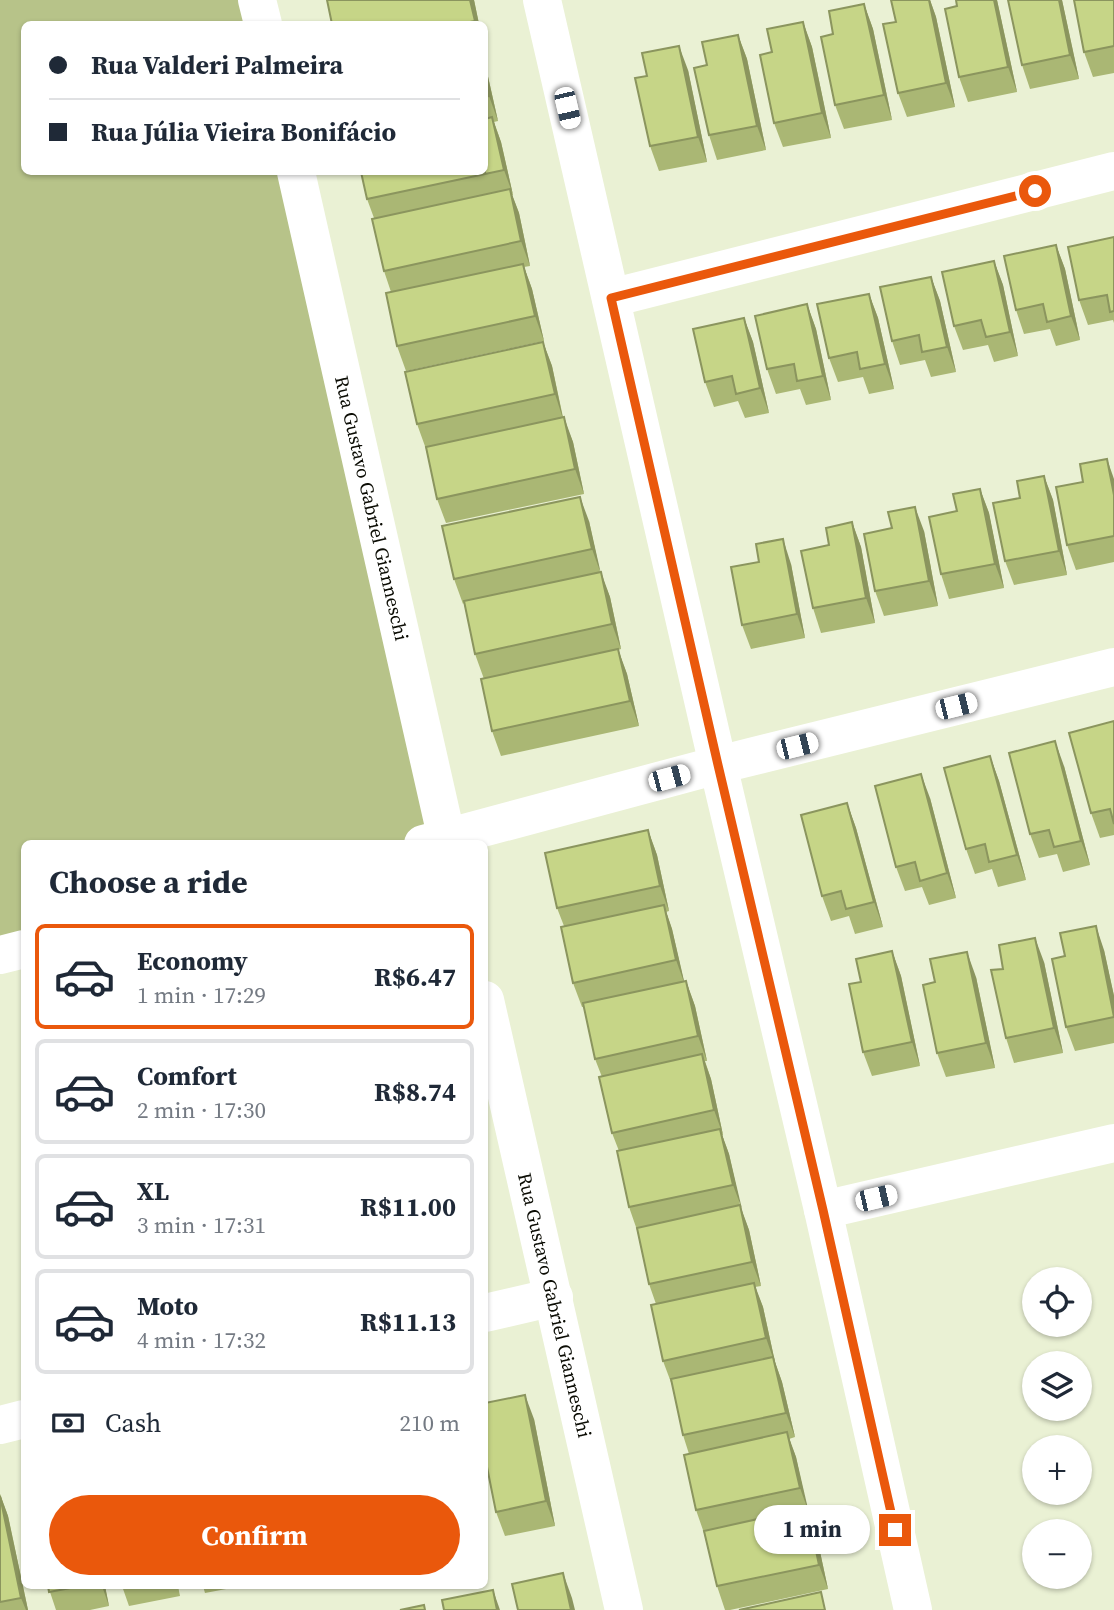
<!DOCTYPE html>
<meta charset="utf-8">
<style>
:root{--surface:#fff;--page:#f6f6f7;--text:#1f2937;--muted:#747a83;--line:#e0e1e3;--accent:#ea580c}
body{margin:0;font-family:"Source Serif 4",serif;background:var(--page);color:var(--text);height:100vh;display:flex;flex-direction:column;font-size:26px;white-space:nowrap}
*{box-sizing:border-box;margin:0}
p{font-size:23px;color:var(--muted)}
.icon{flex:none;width:38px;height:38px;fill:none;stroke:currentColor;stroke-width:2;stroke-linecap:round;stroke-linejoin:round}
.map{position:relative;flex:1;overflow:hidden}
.drawer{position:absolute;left:21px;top:840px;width:467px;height:749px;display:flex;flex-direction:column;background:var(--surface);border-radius:10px;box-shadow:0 2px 5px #0004}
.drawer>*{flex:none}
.hud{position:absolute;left:21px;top:21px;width:467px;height:154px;border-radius:10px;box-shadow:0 2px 5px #0004;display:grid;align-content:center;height:154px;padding:0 28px;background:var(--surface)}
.fabs{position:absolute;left:1022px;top:1267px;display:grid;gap:14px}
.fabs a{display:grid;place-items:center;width:70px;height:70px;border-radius:50%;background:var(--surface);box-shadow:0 2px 5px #0004;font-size:35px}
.end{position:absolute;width:32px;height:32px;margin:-16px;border:9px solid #ea580c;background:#fff;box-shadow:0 0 0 4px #fff}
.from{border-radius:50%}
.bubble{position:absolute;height:49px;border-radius:24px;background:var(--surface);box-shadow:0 2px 5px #0004;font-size:23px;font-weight:700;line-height:49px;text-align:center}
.car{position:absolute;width:21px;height:42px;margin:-21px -10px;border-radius:9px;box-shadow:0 0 5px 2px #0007;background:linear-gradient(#fff 24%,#345 0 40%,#fff 0 76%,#345 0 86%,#fff 0)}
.hud b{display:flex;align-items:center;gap:24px;height:66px;font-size:26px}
.hud b+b{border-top:2px solid var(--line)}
.hud i{width:18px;height:18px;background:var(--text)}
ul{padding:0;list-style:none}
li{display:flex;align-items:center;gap:21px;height:105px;margin:0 14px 10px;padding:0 14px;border:4px solid var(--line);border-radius:10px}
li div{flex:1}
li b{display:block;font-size:26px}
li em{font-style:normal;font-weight:700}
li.selected{border-color:var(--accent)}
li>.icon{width:63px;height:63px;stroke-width:1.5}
h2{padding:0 28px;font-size:32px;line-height:84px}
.pay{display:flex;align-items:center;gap:18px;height:77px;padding:0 28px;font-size:26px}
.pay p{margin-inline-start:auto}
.action{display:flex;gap:14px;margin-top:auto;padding:14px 28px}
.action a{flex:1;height:80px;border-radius:42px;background:var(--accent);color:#fff;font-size:28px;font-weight:700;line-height:80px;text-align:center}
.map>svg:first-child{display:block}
.green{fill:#b7c389}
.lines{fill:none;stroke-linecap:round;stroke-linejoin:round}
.minor{stroke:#fff;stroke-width:38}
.wall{fill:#aab774}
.shaded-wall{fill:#8b955e}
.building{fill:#c6d587;stroke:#8b955e;stroke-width:2}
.route{stroke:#ea580c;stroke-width:9}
.labels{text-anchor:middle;stroke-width:5;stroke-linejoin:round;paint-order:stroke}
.street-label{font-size:19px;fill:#0c0d05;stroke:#fff}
</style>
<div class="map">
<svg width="1114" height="1610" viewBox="0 0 1114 1610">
<rect width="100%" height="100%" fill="#eaf1d4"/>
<path class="green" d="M0,0h257l6,24h-239v148h272l151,665 -24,7h-399v105l-24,6z"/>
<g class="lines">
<g class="minor">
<path d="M257,0l6,24"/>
<path d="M542,0l176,765 105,445 90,400"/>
<path d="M296,172l152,672"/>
<path d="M611,298l503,-127"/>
<path d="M423,844l295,-79 396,-98"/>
<path d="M0,955l24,-6"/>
<path d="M485,1000l139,610"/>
<path d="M823,1210l291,-67"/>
<path d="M485,1313l69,-16"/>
<path d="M0,1425l24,-6"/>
</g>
</g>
<g class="wall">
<path d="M327,0h147l5,24h-147z"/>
<path d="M891,0h39l6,17 19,90 -48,10 -9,-24 -2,-71z"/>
<path d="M997,0l20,92 -49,10 -9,-25z"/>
<path d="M1062,0l17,79 -49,10 -8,-24z"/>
<path d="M1114,0v73l-21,4 -9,-25z"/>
<path d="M864,4l9,25 19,91 -48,9 -9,-24 -2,-71z"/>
<path d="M803,22l9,25 19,91 -48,9 -9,-24 -2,-71z"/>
<path d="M738,35l9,24 19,91 -49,10 -8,-25 -2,-70z"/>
<path d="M485,63l13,58 -4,1 7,20 12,53h-1l7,18 11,53 -6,1 8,22 12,52 -138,30 -9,-25 -6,-54 -7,-21 -10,-53 -7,-19 118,-27z"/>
<path d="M688,70l19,92 -48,9 -9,-25z"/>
<path d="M1114,237v86l-1,-3 -25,5 -9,-25z"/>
<path d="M1056,245l9,24 15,71 -24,6 -6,-17 -26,5 -8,-24z"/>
<path d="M994,261l9,24 15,71 -24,6 -6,-17 -25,5 -9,-24z"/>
<path d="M931,277l9,24 16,71 -25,5 -6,-17 -25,5 -8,-24z"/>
<path d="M869,294l9,24 16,71 -25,5 -6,-17 -25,5 -9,-24z"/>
<path d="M807,304l9,25 15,71 -25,5 -6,-16 -24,5 -9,-25z"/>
<path d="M744,318l9,24 16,71 -24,5 -7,-17 -24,6 -9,-25z"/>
<path d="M543,342l9,24 11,51 10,25 11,52 -138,29 -9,-24 -11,-50 -9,-25z"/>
<path d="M1044,476l9,24 14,75 -53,10 -9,-24 15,-63z"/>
<path d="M1114,479v83l-38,8 -9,-25 16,-63z"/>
<path d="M980,489l9,24 15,75 -55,11 -8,-25 16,-63z"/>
<path d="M589,521l11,51 10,25 11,52 -3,1 9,24 12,52 -138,30 -9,-25 -8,-52 -9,-25 -11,-51 -1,1 -9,-25z"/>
<path d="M852,522l9,25 14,76 -54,10 -8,-25 16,-63z"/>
<path d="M924,531l14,75 -54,10 -9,-25z"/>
<path d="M791,564l14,74 -54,11 -9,-24z"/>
<path d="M1114,721v114l-14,3 -9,-25z"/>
<path d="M990,756l9,25 27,99 -28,7 -6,-18 -17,5 -9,-25z"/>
<path d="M1064,766l26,99 -27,7 -6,-18 -18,4 -9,-24z"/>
<path d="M930,798l26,100 -27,7 -7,-18 -17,4 -9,-24z"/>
<path d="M847,803l9,25 27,99 -28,7 -6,-18 -18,5 -9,-25z"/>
<path d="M648,830l9,25 12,56 -3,1 6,17 12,53 2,-1 9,25 12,55h-2l6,18 12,56h-1l7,19 12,55 8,21 12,56 -6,1 8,20 12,55 7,20 13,55 -6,2 7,18 12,56 8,20 12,56 -98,21h-5l-8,-24 -13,-53 -8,-23 -7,-56 -6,-19 -11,-50 -9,-24 -7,-57 -7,-20 -12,-54 -8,-23 -10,-56 -7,-18 -10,-56 -7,-18 -11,-52h-2l-9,-24 -9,-57 -7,-18z"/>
<path d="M1104,950l10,46v47l-39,8 -9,-24z"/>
<path d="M892,951l9,25 19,90 -48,10 -9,-24 -2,-70z"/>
<path d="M1044,962l19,91 -49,10 -8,-25z"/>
<path d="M976,977l19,91 -49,9 -9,-24z"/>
<path d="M534,1419l21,107 -50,10 -9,-24z"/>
<path d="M0,1494l8,22 20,94h-28z"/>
<path d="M48,1586h57l4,20 -19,4h-34z"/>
<path d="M122,1586h56l2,10 -51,10z"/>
<path d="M203,1586h39l-37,7z"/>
</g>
<g class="shaded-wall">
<path d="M470,0h4l5,24h-3l-1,-3z"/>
<path d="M929,0h1l6,17 19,90 -9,-24z"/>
<path d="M994,0h3l20,92 -9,-25z"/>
<path d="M1059,0h3l17,79 -9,-24z"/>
<path d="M864,4l9,25 19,91 -8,-25z"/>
<path d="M803,22l9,25 19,91 -9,-25z"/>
<path d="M738,35l9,24 19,91 -9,-24z"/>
<path d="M679,46l9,24 19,92 -9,-25z"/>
<path d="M485,63l1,5 12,53 -9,-25 -4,-18z"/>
<path d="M492,117l9,25 12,53 -9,-25z"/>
<path d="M510,189l9,24 11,53 -9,-25z"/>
<path d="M1056,245l9,24 15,71 -9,-24z"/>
<path d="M994,261l9,24 15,71 -8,-24z"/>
<path d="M523,264l9,25 12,52 -9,-25z"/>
<path d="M931,277l9,24 16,71 -9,-25z"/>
<path d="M869,294l9,24 16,71 -9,-25z"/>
<path d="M807,304l9,25 15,71 -8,-24z"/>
<path d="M744,318l9,24 16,71 -9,-25z"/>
<path d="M543,342l9,24 11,53 -8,-25z"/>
<path d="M564,417l9,25 11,52 -9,-25z"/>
<path d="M1107,459l7,20v16z"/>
<path d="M1044,476l9,24 14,75 -8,-24z"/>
<path d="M980,489l9,24 15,75 -9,-24z"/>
<path d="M580,497l9,24 12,53 -9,-25z"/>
<path d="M915,507l9,24 14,75 -9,-25z"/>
<path d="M852,522l9,25 14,76 -9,-25z"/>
<path d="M783,539l8,25 14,74 -8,-24z"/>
<path d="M601,572l9,25 11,52 -9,-25z"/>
<path d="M618,649l9,25 12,52 -9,-25z"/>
<path d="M1055,741l9,25 26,99 -9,-24z"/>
<path d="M990,756l9,25 27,99 -9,-25z"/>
<path d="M921,774l9,24 26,100 -9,-25z"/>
<path d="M847,803l9,25 27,99 -9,-25z"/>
<path d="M648,830l9,25 12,56 -9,-25z"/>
<path d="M664,905l8,24 13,56 -9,-25z"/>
<path d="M1096,926l8,24 10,46v18z"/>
<path d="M1035,938l9,24 19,91 -9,-25z"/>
<path d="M892,951l9,25 19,90 -8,-24z"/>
<path d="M967,952l9,25 19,91 -9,-25z"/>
<path d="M686,981l9,25 12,55 -9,-25z"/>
<path d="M702,1054l9,25 12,56 -9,-25z"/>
<path d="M720,1129l9,25 13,55 -9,-24z"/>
<path d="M740,1205l9,25 12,56 -9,-24z"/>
<path d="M754,1283l9,24 12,55 7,20 13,55 -9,-24 -13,-55 -7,-20z"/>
<path d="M525,1395l9,24 21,107 -9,-25z"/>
<path d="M787,1432l9,25 13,56 -9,-25z"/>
<path d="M0,1494l8,22 20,94h-2l-5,-12z"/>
<path d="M807,1508l9,25 12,56 -9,-24z"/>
<path d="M563,1573l9,25 3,12h-4z"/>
<path d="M102,1586h3l4,20z"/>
<path d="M493,1590l7,20h-3z"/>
</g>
<g class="building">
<path d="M327,0h143l5,21 -15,3h-128z"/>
<path d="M891,0h38l17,83 -48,10 -15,-69 13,-2z"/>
<path d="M956,0h38l14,67 -49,10 -14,-68 12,-3z"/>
<path d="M1008,0h51l11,55 -48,10z"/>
<path d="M1074,0h40v46l-30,6z"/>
<path d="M864,4l20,91 -49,10 -14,-68 12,-3 -4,-23z"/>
<path d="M803,22l19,91 -48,10 -14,-68 12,-3 -5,-23z"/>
<path d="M738,35l19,91 -48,9 -15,-67 13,-3 -5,-23z"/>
<path d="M679,46l19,91 -48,9 -15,-68 12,-2 -5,-23z"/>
<path d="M485,78l4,18 -4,1z"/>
<path d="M492,117l12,53 -137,29 -6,-27h124v-53z"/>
<path d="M510,189l11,52 -137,30 -12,-52z"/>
<path d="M1114,237v74l-4,1 -3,-17 -28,5 -11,-53z"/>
<path d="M1056,245l15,71 -24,6 -4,-18 -27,6 -12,-54z"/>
<path d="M994,261l16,71 -24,5 -5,-17 -27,6 -12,-54z"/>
<path d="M523,264l12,52 -138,30 -11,-53z"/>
<path d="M931,277l16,70 -25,5 -3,-17 -27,6 -12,-54z"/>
<path d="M869,294l16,70 -25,5 -3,-17 -28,6 -12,-54z"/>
<path d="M807,304l16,72 -26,5 -3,-17 -27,5 -12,-53z"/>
<path d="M744,318l16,70 -24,6 -4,-18 -27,6 -12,-53z"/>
<path d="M543,342l12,52 -138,30 -12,-52z"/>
<path d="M564,417l11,52 -138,30 -11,-52z"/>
<path d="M1107,459l7,36v41l-47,9 -11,-58 27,-5 -3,-18z"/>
<path d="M1044,476l15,75 -54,10 -12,-58 27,-5 -3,-17z"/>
<path d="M980,489l15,75 -54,10 -12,-57 28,-6 -4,-17z"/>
<path d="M580,497l12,52 -138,30 -12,-53z"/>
<path d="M915,507l14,74 -54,10 -11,-57 28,-6 -4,-16z"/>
<path d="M852,522l14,76 -53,10 -12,-57 28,-6 -3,-17z"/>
<path d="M783,539l14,75 -55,11 -11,-58 28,-5 -3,-18z"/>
<path d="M601,572l11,52 -137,30 -11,-53z"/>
<path d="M618,649l12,52 -138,30 -11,-52z"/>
<path d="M1114,721v103l-4,-15 -19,4 -22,-80z"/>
<path d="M1055,741l26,100 -27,6 -5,-17 -19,4 -21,-81z"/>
<path d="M990,756l27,99 -28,7 -4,-18 -19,5 -22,-81z"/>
<path d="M921,774l26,99 -27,8 -5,-19 -19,5 -21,-81z"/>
<path d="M847,803l27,99 -28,7 -5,-18 -19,5 -21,-81z"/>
<path d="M648,830l12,56 -103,22 -12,-55z"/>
<path d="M664,905l12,55 -103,23 -12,-56z"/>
<path d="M1096,926l18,91 -48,10 -14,-68 13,-3 -5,-23z"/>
<path d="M1035,938l19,90 -48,10 -15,-68 12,-1 -4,-24z"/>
<path d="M892,951l20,91 -49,10 -14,-68 12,-2 -5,-23z"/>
<path d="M967,952l19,91 -49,10 -14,-68 12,-3 -5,-23z"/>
<path d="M686,981l12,55 -103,23 -12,-56z"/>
<path d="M702,1054l12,56 -102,23 -13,-56z"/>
<path d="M720,1129l13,56 -104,22 -12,-56z"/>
<path d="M740,1205l12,57 -103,22 -12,-56z"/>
<path d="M754,1283l12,55 -103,23 -12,-56z"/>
<path d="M773,1357l13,56 -103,22 -12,-56z"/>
<path d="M525,1395l21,106 -50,11 -11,-55v-54z"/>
<path d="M787,1432l13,56 -104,22 -12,-55z"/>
<path d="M0,1496l21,102 -21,4z"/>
<path d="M807,1508l12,57 -102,21 -13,-55z"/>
<path d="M563,1573l8,37h-53l-6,-26z"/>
<path d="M48,1586h33l-32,6z"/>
<path d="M493,1590l4,20h-53l-2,-10z"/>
<path d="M821,1592l4,18h-86z"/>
<path d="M424,1605l1,5h-25z"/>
</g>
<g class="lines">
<path class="route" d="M895,1530l-72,-320 -105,-445 -107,-467 424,-107"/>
</g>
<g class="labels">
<g class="street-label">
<text transform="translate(372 508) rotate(77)" y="7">Rua Gustavo Gabriel Gianneschi</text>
<text transform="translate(555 1305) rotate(77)" y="7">Rua Gustavo Gabriel Gianneschi</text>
</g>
</g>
</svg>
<div class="fabs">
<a><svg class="icon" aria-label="locate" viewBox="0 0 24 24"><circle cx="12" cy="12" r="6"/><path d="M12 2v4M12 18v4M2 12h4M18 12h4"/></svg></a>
<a><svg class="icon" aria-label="layers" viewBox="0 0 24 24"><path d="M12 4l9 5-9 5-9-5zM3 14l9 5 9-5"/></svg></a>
<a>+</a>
<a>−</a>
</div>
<i class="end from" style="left:1035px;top:191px"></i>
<i class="end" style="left:895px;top:1530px"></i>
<div class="bubble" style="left:754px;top:1505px;width:116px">1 min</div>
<i class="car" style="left:567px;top:108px;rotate:167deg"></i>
<i class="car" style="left:956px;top:706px;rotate:76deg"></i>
<i class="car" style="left:797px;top:746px;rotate:76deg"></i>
<i class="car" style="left:669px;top:778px;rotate:75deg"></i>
<i class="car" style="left:876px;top:1198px;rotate:77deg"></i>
<div class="hud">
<b><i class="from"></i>Rua Valderi Palmeira</b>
<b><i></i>Rua Júlia Vieira Bonifácio</b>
</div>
<section class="drawer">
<h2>Choose a ride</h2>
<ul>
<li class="selected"><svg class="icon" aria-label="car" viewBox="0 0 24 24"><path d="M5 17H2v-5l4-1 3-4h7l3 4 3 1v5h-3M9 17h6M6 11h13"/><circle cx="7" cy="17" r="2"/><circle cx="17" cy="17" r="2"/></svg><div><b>Economy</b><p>1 min · 17:29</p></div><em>R$6.47</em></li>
<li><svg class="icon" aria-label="car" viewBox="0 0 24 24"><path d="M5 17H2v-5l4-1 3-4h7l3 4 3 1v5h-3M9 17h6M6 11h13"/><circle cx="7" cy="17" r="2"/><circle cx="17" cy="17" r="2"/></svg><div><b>Comfort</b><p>2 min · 17:30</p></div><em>R$8.74</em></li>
<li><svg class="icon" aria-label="car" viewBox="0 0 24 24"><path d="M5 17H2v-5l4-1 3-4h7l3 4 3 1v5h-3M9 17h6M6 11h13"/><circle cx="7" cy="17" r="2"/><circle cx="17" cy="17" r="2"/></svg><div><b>XL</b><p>3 min · 17:31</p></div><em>R$11.00</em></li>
<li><svg class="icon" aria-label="car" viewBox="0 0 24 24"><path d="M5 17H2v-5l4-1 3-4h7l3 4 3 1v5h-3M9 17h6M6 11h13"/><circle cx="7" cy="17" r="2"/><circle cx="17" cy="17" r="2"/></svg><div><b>Moto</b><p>4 min · 17:32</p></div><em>R$11.13</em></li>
</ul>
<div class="pay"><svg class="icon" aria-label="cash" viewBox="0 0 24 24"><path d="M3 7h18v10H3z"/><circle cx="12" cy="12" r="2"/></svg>Cash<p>210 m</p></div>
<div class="action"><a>Confirm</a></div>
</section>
</div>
